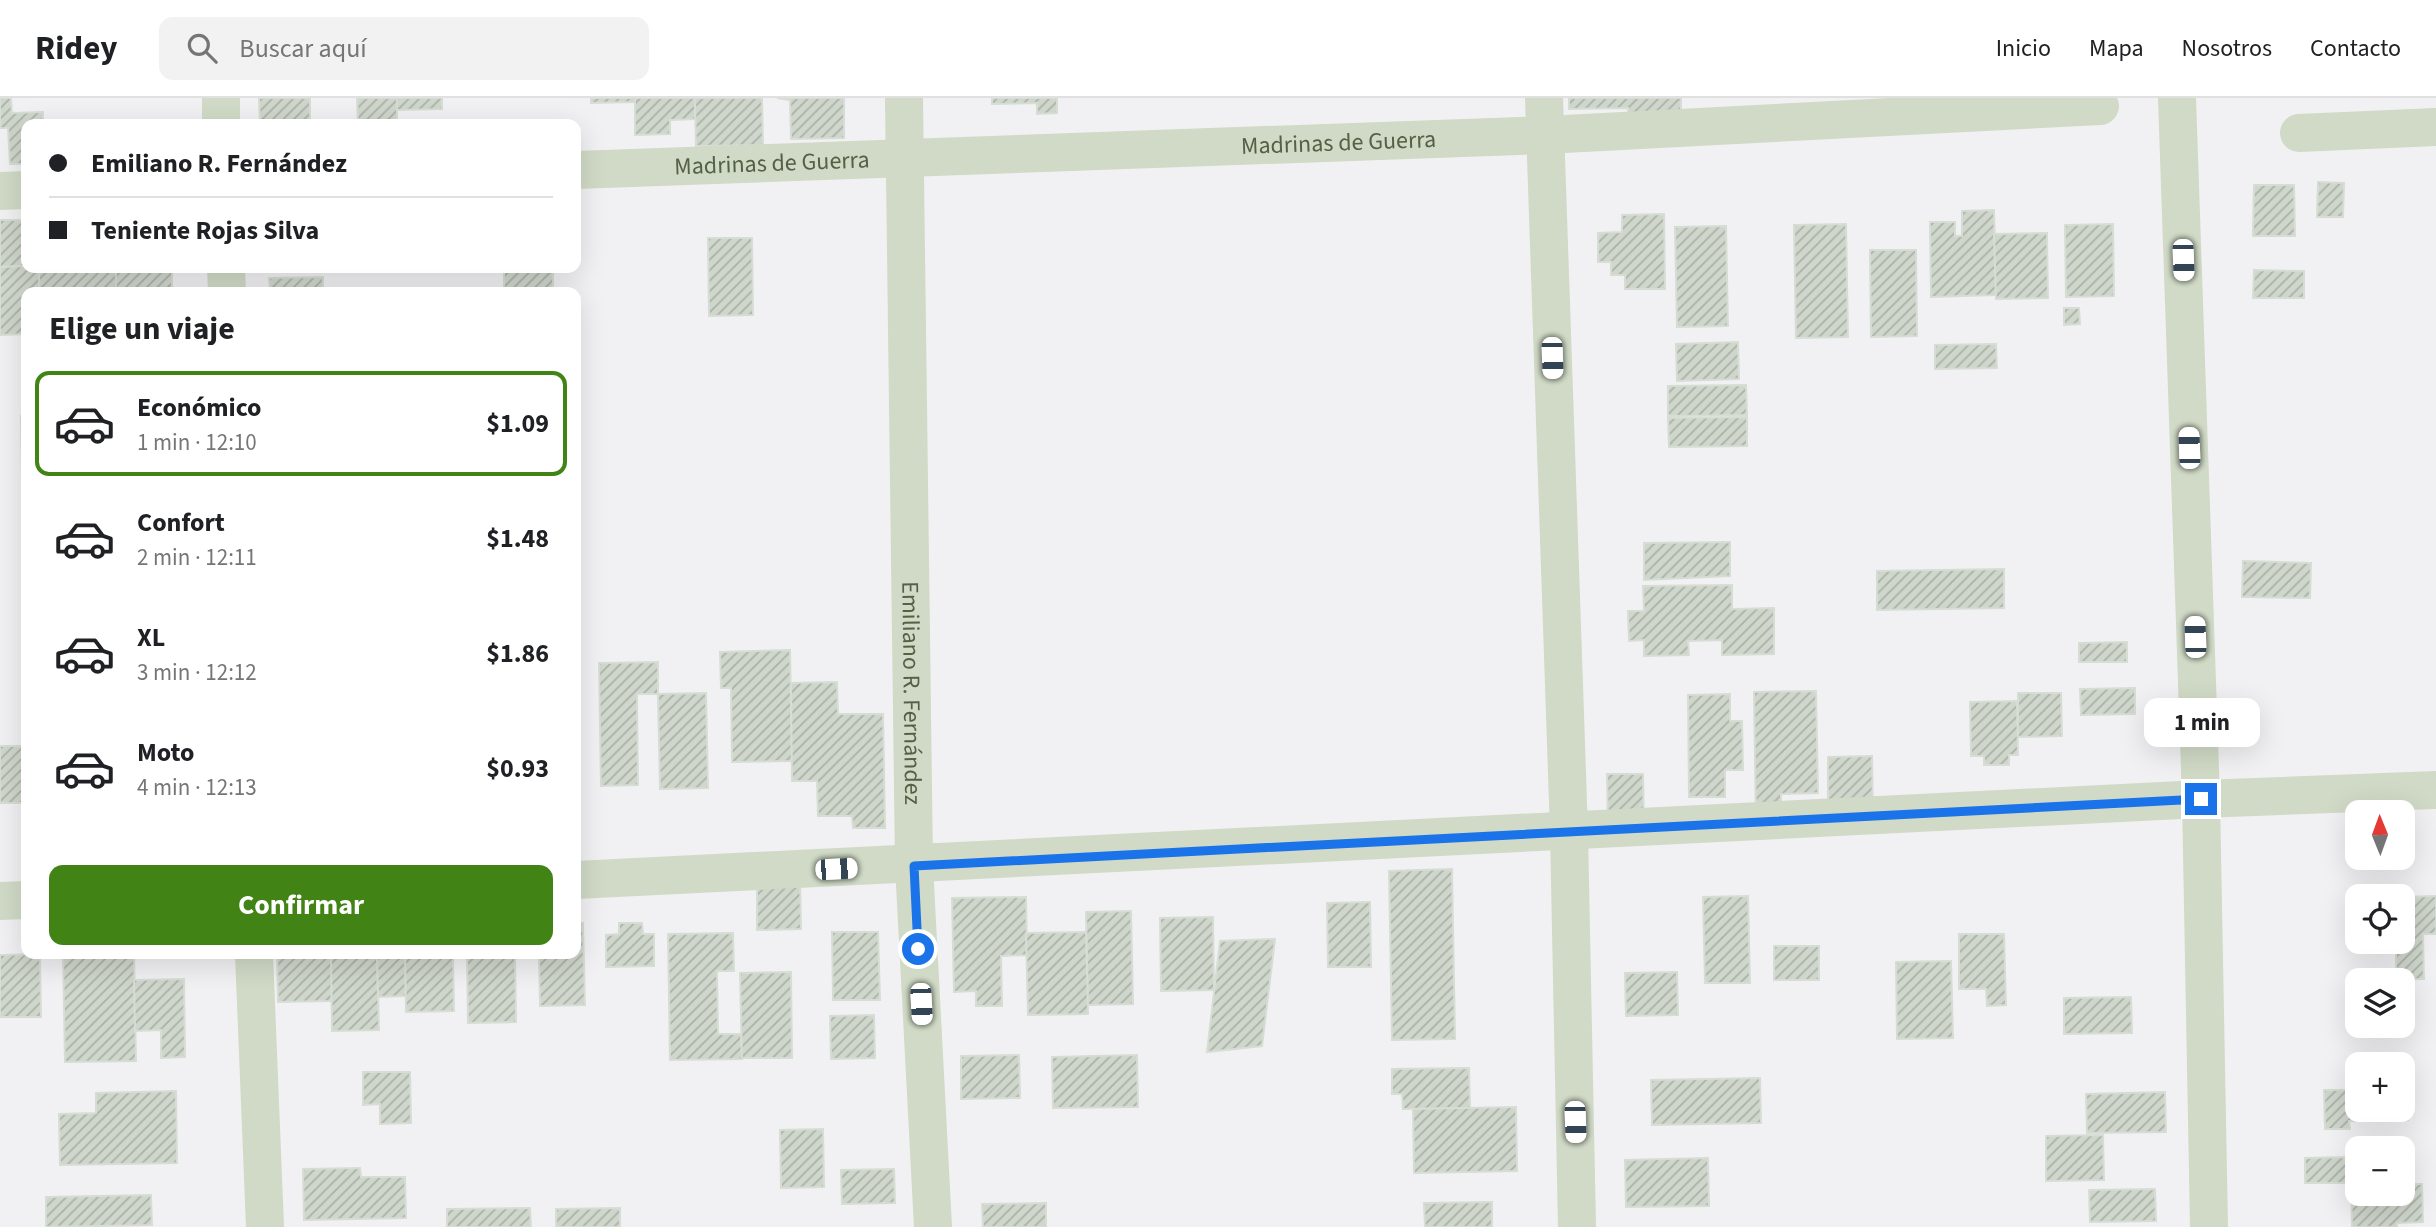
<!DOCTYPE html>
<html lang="es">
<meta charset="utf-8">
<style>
:root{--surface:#fff;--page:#f2f2f2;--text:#202124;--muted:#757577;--line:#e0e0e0;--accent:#418415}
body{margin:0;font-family:"Source Sans 3",sans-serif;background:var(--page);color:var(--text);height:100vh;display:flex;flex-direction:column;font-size:26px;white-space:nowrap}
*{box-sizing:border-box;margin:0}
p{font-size:23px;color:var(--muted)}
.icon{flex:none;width:38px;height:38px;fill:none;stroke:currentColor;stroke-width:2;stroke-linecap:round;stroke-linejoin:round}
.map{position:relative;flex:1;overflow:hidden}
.details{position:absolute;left:21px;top:189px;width:560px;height:672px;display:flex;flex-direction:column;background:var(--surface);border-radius:14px;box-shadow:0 7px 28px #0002}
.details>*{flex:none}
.banner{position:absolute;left:21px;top:21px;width:560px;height:154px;border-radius:14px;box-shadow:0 7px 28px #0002;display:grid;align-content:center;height:154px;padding:0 28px;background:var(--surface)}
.needle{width:46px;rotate:359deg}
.buttons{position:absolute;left:2345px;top:702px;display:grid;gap:14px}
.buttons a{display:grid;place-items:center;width:70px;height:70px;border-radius:14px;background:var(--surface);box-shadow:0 7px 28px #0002;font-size:35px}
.end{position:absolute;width:32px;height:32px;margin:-16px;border:9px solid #1a73e8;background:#fff;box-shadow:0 0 0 4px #fff}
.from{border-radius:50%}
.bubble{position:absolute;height:49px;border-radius:14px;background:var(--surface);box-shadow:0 7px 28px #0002;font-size:23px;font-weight:700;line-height:49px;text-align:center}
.car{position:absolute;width:21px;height:42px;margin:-21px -10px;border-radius:9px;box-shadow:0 0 5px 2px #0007;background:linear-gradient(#fff 24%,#345 0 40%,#fff 0 76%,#345 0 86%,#fff 0)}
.banner b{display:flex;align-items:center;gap:24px;height:66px;font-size:26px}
.banner b+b{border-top:2px solid var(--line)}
.banner i{width:18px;height:18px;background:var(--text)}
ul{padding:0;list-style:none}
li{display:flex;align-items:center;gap:21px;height:105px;margin:0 14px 10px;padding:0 14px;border:4px solid transparent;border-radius:14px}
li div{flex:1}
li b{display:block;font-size:26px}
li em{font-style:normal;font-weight:700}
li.on{border-color:var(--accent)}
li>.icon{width:63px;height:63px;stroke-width:1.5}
h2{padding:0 28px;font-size:32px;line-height:84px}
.cta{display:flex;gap:14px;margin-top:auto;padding:14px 28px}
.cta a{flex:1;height:80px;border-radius:14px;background:var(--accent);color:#fff;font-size:28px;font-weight:700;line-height:80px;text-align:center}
header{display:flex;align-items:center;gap:42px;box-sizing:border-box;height:98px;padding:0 35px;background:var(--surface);border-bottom:2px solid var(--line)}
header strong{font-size:33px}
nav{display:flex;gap:38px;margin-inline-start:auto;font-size:24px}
.search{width:490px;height:63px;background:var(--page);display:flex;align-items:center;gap:18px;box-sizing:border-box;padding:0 24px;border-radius:14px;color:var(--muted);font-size:26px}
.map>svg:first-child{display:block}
.building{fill:url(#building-hatch);stroke:#d6ddd4;stroke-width:2}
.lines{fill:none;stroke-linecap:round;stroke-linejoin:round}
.minor{stroke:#d0dac6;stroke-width:38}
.route{stroke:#1a73e8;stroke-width:9}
.labels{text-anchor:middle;stroke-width:7;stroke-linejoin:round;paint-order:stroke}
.street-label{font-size:24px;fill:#546146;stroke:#fff}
</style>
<header>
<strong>Ridey</strong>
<div class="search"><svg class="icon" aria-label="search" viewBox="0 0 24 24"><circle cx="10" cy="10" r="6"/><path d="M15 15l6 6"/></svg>Buscar aquí</div>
<nav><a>Inicio</a><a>Mapa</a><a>Nosotros</a><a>Contacto</a></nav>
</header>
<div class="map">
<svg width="2436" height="1129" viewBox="0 0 2436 1129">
<defs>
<pattern id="building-hatch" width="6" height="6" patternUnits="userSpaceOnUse" patternTransform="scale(1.75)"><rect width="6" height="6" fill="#cfd6cc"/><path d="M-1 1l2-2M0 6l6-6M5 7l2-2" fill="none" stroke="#abb1a7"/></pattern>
</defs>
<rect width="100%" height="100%" fill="#f1f1f3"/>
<g class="building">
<path d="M0,0h11l1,15 31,-1v12h-17v40h-16l-2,-36h-8z"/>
<path d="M259,0h51v26h-50z"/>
<path d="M357,0h40v26h-39z"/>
<path d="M397,0h45v11l-45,1z"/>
<path d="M591,0h44v4l-44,1z"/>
<path d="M635,0h60v21l-25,1v14l-35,1z"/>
<path d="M695,0h67l1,47 -67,1z"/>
<path d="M777,0h67v40l-53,1 -1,-39z"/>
<path d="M992,0h65v15l-20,1v-11l-45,1z"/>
<path d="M1569,0h112v48l-52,-11 -1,-27 -59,1z"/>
<path d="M2318,84l26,1 -1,34h-26z"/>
<path d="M2254,87h40l1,51h-42z"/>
<path d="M1994,112l2,85 -65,2 -1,-75h25v14h7v-25z"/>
<path d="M1664,116l1,75h-40v-14h-14v-13h-13v-29l24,-1v-17z"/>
<path d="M0,122h26v46l-26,1z"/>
<path d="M1846,126l2,113 -52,1 -2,-113z"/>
<path d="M2113,126l1,72 -48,1 -1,-72z"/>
<path d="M1726,128l2,100 -51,1 -2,-100z"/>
<path d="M2047,135l1,65 -52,1 -2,-65z"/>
<path d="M708,140h44l1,77 -44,1z"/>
<path d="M1870,152h46l1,86 -46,1z"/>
<path d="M26,168l13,2v24h-13v42l-26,1v-68z"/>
<rect x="39" y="170" width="77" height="24"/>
<path d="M172,170v24h-56v-23z"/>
<rect x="504" y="170" width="49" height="24"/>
<path d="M2254,172l50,1v27h-51z"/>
<path d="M323,179v15h-53l-1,-14z"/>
<path d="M2064,210h15l1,16 -16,1z"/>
<path d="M1738,244l1,37 -62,2 -1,-37z"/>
<path d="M1996,246l1,24 -62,1v-24z"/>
<path d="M1746,287l1,30 -79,1v-30z"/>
<path d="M26,317v61h-4l-1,-60z"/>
<path d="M1747,319v29l-78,1 -1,-29z"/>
<path d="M1730,444v34l-86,4v-37z"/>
<path d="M2243,463l68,2 -1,35 -68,-1z"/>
<path d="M2004,471v39l-127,2v-39z"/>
<path d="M1732,487v24l42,-1v46l-52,1v-15l-34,1 1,14 -45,1v-16l-15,1 -1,-30h16l-1,-25z"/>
<path d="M2127,544v20h-48v-19z"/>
<path d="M790,552l2,111 -60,1 -1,-74h-10l-1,-36z"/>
<path d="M658,564v32h-21l1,91 -37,1 -2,-123z"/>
<path d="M837,584l1,32h45l2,114h-32l-1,-12h-34l-1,-35h-25l-1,-98z"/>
<path d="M2135,590v26l-54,1 -1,-26z"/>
<path d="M1816,593l2,102 -37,1v28l-25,1 -2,-131z"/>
<path d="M706,595l2,95 -48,1 -2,-95z"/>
<path d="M2018,595h43l1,43 -44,1z"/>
<path d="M1730,596v27h12l1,49h-18v27h-36l-1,-102z"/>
<path d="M2017,603l1,54h-9v10h-25v-9h-13l-1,-54z"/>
<rect x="0" y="648" width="26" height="57"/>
<path d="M1872,658l1,62 -45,-18v-43z"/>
<path d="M1607,676h36l1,53 -36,1z"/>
<path d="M1452,771l3,170 -63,1 -3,-169z"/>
<path d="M800,780l1,51 -44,1v-51z"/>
<path d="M1748,798l2,87h-45l-2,-86z"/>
<path d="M2436,798v38h-13l1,45 -28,1v-38h7v-45z"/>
<path d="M1026,799l1,58 -26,1 1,50h-26v-15l-22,1 -2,-94z"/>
<path d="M1370,804l1,65h-43l-1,-64z"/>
<path d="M1131,813l2,93 -45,1 -2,-93z"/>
<path d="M1213,819l1,73 -53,1 -1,-73z"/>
<path d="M583,825l2,82 -45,1 -1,-52h37v-30z"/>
<path d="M619,825h23l1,11h11v32l-48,1v-32l13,-1z"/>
<path d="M832,834h46l2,68h-47z"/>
<path d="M1086,834l2,82 -60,1 -2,-82z"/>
<path d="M733,835l1,38h-17l1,63h23l1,25 -72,1 -2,-126z"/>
<path d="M1959,836h45l2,71 -19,1 -1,-17h-27z"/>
<path d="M1275,841l-13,107 -55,6 13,-111z"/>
<rect x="1774" y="848" width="45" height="34"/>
<path d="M40,856l1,63h-41v-62z"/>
<path d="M134,856l2,107 -71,1 -2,-107z"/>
<path d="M277,856h54l1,47 -54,1z"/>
<path d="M331,856h46l2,76 -47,1z"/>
<path d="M377,856h28l1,42 -28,1z"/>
<path d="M405,856h48l1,57 -48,1z"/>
<path d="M467,856h48l1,68 -48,1z"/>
<path d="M1951,863l2,77 -56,1 -1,-77z"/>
<path d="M791,874l1,86h-50l-2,-85z"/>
<path d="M1677,874l1,43 -52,1 -1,-43z"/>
<path d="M184,881l1,78 -24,1v-28l-26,1 -1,-51z"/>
<path d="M2131,899l1,36 -68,1v-36z"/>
<path d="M874,917l1,43 -44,1 -1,-43z"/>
<path d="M1019,957l1,43 -59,1v-43z"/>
<path d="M1137,957l1,52 -85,1 -1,-51z"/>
<path d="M1469,970l1,40 -67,1 -1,-15h-10v-25z"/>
<path d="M363,974h47l1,51 -31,1v-20l-17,1z"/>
<path d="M1760,980l1,45 -109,2 -1,-45z"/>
<path d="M2403,991h4l1,31 -59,1 1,8h-25l-1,-39h33v20h46z"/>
<path d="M176,993l1,72 -117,2 -1,-51 37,-1v-20z"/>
<path d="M2165,994l1,40 -79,1 -1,-39z"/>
<path d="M1516,1009l1,64 -103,2 -1,-64z"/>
<path d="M823,1031l1,58 -43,1 -1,-58z"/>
<path d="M2103,1037l1,45 -58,1v-45z"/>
<path d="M2350,1059v26h-45v-25z"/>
<path d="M1708,1060l1,48 -83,1 -1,-47z"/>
<path d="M360,1070l1,9h44l1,41 -102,2 -1,-51z"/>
<path d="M894,1071l1,34 -53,1 -1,-34z"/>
<path d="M2403,1086h19l1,38 -26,1v4h-45l-1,-42h6v9h46z"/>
<path d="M2155,1091l1,32 -66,1 -1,-32z"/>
<path d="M151,1097l1,30 -106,2v-30z"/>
<path d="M1492,1104v25h-67l-1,-24z"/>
<path d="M1046,1105v24h-63l-1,-23z"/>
<path d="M530,1110l1,19h-84v-18z"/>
<path d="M620,1110v19h-64v-18z"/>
</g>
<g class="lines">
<g class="minor">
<path d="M221,0v26"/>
<path id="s1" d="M904,0l10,767 19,362"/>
<path d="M1544,0l25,734 8,395"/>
<path d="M2177,0l24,701 8,428"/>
<path d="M2299,35l137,-6"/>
<path id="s2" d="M576,72l969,-35 555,-29"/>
<path d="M0,93l26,-1"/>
<path d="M226,170l1,24"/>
<path d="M576,782l1625,-81 235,-9"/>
<path d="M0,803l26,-1"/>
<path d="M254,856l11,273"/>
</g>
</g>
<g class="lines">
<path class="route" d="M918,851l-4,-83 1287,-67"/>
</g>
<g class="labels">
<g class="street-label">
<text dy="8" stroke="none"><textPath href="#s2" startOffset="763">Madrinas de Guerra</textPath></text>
<text dy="8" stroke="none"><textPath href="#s2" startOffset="196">Madrinas de Guerra</textPath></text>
<text dy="8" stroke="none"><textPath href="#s1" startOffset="595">Emiliano R. Fernández</textPath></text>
</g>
</g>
</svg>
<div class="buttons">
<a><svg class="needle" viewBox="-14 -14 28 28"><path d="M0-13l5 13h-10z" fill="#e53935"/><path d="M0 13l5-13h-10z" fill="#757577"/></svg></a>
<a><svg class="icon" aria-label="locate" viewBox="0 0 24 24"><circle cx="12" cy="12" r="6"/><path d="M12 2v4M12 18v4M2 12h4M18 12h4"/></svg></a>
<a><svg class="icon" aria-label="layers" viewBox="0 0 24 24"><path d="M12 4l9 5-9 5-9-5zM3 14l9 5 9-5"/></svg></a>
<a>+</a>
<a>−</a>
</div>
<i class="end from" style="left:918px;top:851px"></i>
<i class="end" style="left:2201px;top:701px"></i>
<div class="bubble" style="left:2144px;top:600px;width:116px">1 min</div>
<i class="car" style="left:2183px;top:162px;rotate:178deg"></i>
<i class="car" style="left:1552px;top:260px;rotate:178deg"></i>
<i class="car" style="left:2189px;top:350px;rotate:358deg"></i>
<i class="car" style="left:2195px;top:539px;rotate:358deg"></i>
<i class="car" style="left:836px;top:771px;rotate:87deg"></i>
<i class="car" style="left:921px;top:906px;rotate:177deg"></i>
<i class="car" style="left:1575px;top:1024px;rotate:178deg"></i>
<div class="banner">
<b><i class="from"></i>Emiliano R. Fernández</b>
<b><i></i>Teniente Rojas Silva</b>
</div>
<section class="details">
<h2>Elige un viaje</h2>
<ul>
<li class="on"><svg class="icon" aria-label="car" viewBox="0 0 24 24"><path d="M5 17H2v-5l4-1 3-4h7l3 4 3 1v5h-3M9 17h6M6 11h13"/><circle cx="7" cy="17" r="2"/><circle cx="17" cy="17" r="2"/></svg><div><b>Económico</b><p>1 min · 12:10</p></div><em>$1.09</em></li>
<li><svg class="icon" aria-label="car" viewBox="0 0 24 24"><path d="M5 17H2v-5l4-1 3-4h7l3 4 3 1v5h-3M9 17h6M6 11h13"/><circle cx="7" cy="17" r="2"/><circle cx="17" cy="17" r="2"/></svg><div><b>Confort</b><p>2 min · 12:11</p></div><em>$1.48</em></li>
<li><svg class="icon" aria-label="car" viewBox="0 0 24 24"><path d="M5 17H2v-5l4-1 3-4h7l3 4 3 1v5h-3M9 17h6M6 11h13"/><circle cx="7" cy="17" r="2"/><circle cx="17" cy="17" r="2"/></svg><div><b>XL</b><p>3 min · 12:12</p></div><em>$1.86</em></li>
<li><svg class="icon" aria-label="car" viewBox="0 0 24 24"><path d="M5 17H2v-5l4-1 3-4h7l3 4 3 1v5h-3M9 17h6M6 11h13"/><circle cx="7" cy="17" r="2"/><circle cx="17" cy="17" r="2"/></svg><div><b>Moto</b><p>4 min · 12:13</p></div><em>$0.93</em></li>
</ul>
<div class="cta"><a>Confirmar</a></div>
</section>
</div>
